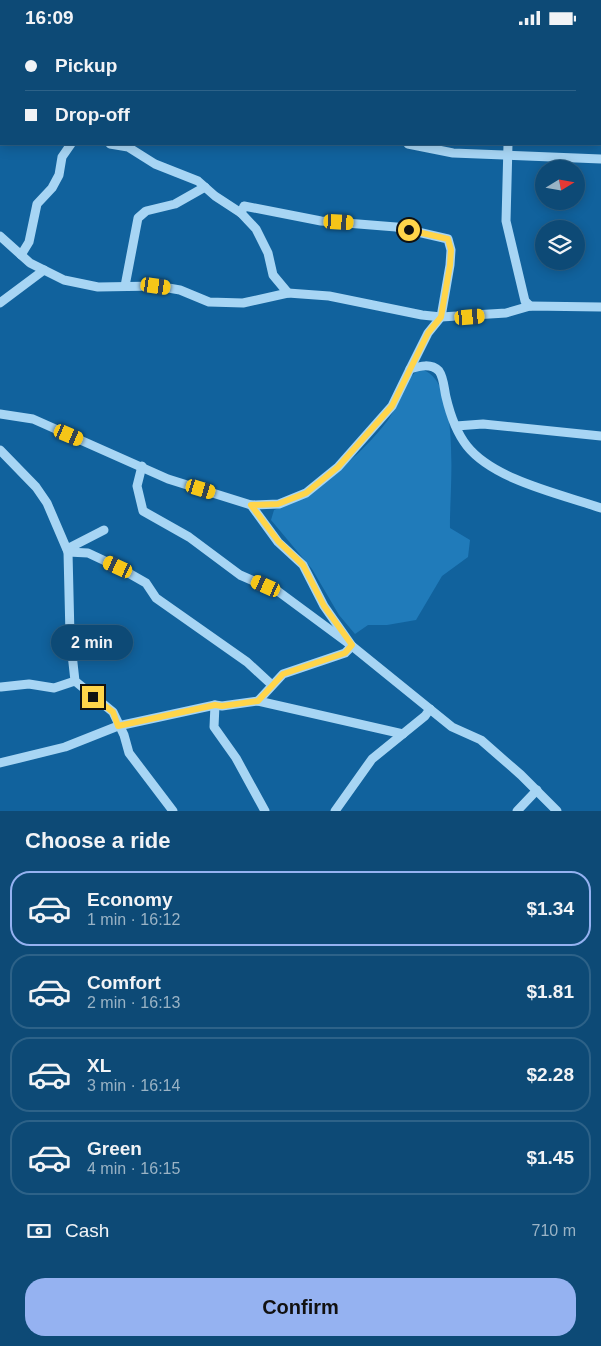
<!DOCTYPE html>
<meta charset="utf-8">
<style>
:root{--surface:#0d4a76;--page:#16517b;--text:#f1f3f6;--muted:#9ab3c5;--line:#2d6288;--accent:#95b2f1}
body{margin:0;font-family:Arial,sans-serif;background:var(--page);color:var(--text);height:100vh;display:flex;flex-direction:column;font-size:19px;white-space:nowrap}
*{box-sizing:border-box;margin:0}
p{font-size:16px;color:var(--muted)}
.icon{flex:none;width:28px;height:28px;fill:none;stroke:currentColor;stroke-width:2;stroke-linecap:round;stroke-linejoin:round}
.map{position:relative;height:776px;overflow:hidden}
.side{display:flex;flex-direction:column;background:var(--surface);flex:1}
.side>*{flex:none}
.guide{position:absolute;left:0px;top:0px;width:601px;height:110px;box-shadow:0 2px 12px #0003,0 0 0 1px var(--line);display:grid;align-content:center;height:110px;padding:0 25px;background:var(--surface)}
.needle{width:32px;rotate:79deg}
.buttons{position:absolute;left:535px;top:125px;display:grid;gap:10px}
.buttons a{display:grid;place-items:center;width:50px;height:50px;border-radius:50%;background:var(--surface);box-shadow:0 2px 12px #0003,0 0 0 1px var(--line);font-size:25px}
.end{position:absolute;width:22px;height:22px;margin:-11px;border:6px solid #ffd54a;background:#111;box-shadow:0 0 0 2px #111}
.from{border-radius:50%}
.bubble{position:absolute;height:35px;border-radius:18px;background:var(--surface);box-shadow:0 2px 12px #0003,0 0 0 1px var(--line);font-size:16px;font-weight:700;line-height:35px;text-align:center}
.car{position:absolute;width:15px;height:30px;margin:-15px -8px;border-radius:6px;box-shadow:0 0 4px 1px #0007;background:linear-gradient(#f5c518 24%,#345 0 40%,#f5c518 0 76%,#345 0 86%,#f5c518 0)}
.guide b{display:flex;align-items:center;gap:18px;height:48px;font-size:19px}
.guide b+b{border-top:1px solid var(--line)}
.guide i{width:12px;height:12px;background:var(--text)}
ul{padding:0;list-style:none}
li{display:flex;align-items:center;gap:15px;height:75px;margin:0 10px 8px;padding:0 15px;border:2px solid var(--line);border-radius:20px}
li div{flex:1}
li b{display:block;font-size:19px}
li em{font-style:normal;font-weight:700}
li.current{border-color:var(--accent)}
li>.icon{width:45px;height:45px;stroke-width:1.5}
h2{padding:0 25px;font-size:22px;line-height:60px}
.pay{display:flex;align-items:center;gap:12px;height:55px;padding:0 25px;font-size:19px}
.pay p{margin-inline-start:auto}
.cta{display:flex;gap:10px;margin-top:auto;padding:10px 25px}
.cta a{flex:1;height:58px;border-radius:20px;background:var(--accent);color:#111;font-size:20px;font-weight:700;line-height:58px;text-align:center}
.status{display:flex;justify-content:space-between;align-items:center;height:35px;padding:0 25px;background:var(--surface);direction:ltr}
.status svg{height:14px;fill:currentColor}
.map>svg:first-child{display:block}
.green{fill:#207bba}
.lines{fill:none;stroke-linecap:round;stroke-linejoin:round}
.minor{stroke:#a7d5f4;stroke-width:9}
.route{stroke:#ffd54a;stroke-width:6}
</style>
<div class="status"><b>16:09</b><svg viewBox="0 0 49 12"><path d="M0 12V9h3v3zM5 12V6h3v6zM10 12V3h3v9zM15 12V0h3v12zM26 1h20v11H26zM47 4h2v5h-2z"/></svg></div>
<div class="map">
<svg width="601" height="776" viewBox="0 0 601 776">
<rect width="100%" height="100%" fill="#11629d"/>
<path class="green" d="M420,334c43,9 29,125 30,159l20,12 -2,17 -26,19 -26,44 -29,5h-19l-13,9 -16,-19 -27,-46 -41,-49 3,-10c41,-17 87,-54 114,-90 12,-17 14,-40 32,-51z"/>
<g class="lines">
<g class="minor">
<path d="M156,1v-1"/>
<path d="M566,1l1,-1"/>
<path d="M0,20l1,1"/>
<path d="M600,67h1"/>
<path d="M110,109l18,3 27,17 43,17 17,15 26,17 15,16 12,24 5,22 15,18"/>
<path d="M408,109l45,9 148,6"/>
<path d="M508,109l-2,77 19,80 5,5"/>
<path d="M241,178l3,-7 77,15 75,6 52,12 3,11 -1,15 -9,52 -13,16 -18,36"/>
<path d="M0,201l30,27 34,17 34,7 59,-1 23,4 29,12 34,1 45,-10 41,3 93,19 19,2 65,-4 24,-7 71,1"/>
<path d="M21,220l8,-13 8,-38 15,-16 7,-13 3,-18 9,-13"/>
<path d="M125,251l13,-68 8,-7 29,-7 30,-17"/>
<path d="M0,268l44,-33"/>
<path d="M0,379l33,5 135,60 83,26 28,-1 27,-11 32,-26 54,-61 18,-37c10,-3 21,-6 29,2 5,7 5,18 7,26 4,17 10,35 21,49 27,34 93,48 134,62"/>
<path d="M456,391l27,-2 118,12"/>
<path d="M0,415l36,37 11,16 21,49 2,84 5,45 38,31 11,23 5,18 44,58"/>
<path d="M251,470l27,37 25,23 21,41 28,40 100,81 29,13 40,35 36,36"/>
<path d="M67,514l37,-19"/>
<path d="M68,517l20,1 30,14 28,16 10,15 91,64 25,23"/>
<path d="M1,652l28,-3 25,4 21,-7"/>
<path d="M258,666l145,33"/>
<path d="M215,670l-1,22 22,31 29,53"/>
<path d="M0,728l65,-16 53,-21 97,-21 7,1 36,-5 25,-27 62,-21 7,-7 -73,-54 -39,-17 -51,-38 -46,-26 -6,-25 5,-20"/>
<path d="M335,776l37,-52 53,-43 5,-7"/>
<path d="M517,776l20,-21"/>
</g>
</g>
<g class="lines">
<path class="route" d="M93,662l20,15 5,14 97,-21 7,1 36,-5 25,-27 62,-21 7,-8 -28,-39 -21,-41 -25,-24 -27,-36 27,-1 28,-11 32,-26 54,-61 36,-73 13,-16 9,-52 1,-15 -3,-11 -39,-9"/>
</g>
</svg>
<div class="buttons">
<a><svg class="needle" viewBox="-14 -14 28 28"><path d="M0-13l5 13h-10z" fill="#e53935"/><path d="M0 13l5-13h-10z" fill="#9ab3c5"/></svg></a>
<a><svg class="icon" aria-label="layers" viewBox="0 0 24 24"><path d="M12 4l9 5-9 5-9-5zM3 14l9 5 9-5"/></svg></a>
</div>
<i class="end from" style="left:409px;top:195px"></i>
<i class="end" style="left:93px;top:662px"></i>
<div class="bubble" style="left:51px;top:590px;width:82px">2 min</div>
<i class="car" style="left:339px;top:187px;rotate:93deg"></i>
<i class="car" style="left:156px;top:251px;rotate:98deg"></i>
<i class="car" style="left:470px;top:282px;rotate:85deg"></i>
<i class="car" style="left:69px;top:400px;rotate:113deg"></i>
<i class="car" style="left:201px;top:454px;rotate:107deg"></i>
<i class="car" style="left:118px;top:532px;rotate:295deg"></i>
<i class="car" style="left:266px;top:551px;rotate:294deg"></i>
<div class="guide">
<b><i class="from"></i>Pickup</b>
<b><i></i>Drop-off</b>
</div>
</div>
<section class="side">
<h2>Choose a ride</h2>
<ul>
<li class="current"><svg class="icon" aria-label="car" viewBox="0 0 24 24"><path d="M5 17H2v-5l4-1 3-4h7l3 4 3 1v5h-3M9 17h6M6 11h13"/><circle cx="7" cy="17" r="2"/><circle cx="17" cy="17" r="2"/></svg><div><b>Economy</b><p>1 min · 16:12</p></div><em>$1.34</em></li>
<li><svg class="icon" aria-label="car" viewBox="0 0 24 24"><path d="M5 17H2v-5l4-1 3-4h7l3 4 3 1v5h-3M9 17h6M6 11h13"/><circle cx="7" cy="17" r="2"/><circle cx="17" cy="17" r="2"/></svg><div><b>Comfort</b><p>2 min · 16:13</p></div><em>$1.81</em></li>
<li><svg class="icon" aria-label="car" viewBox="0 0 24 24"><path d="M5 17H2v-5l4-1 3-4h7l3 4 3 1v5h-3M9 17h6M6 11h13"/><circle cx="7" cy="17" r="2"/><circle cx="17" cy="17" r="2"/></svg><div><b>XL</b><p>3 min · 16:14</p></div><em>$2.28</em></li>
<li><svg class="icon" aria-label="car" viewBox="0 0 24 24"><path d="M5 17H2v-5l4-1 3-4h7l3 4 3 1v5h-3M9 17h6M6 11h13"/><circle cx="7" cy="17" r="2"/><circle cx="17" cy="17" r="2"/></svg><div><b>Green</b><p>4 min · 16:15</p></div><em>$1.45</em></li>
</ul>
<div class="pay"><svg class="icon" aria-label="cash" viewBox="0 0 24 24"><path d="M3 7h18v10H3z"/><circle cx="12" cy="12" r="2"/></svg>Cash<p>710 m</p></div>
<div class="cta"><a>Confirm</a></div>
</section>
